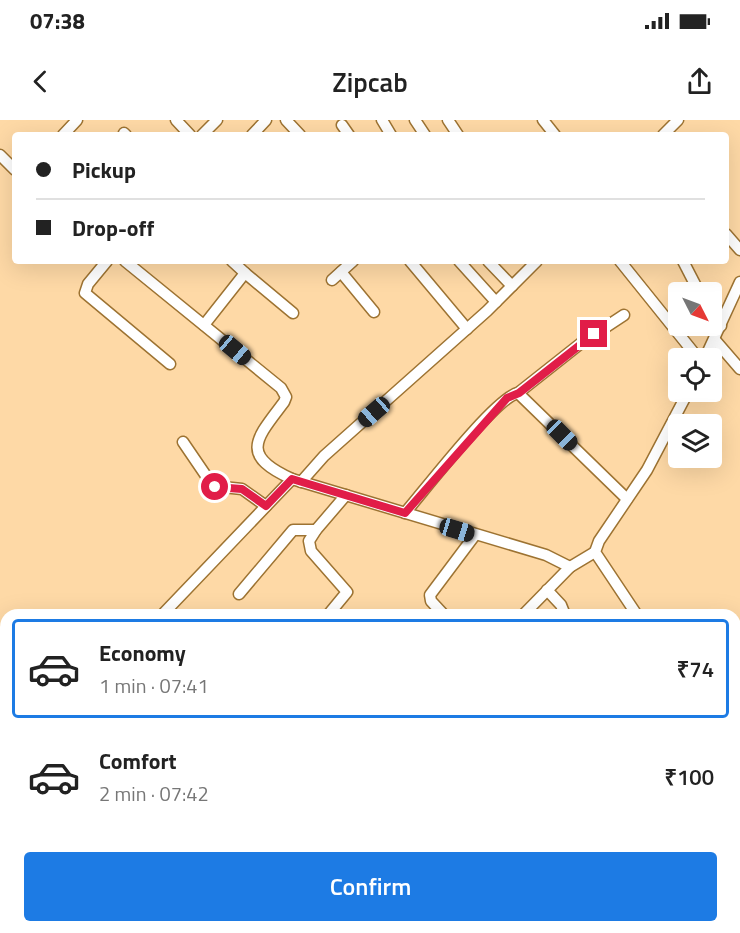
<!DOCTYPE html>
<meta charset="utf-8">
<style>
:root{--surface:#fff;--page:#f6f6f6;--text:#222;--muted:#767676;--line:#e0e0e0;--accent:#1d7be4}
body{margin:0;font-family:"Titillium Web",sans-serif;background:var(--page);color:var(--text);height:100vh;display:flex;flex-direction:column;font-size:22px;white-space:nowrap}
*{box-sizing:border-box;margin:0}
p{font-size:20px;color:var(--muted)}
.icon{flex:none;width:33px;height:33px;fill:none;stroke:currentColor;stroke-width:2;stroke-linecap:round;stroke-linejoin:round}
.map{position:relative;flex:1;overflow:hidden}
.drawer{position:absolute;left:0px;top:489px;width:741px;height:324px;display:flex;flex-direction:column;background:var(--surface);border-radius:18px 18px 0 0;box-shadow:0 6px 24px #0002}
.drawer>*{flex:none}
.hud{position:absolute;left:12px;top:12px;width:717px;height:132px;border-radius:6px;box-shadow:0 6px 24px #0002;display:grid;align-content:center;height:132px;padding:0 24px;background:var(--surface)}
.needle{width:39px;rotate:132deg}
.fabs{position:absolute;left:668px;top:162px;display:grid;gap:12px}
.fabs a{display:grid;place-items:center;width:54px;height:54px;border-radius:6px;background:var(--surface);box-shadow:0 6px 24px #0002;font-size:30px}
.end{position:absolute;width:27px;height:27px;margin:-14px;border:8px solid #e11d48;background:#fff;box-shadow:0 0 0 3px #fff}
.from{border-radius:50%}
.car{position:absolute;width:18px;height:36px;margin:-18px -9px;border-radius:8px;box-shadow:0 0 4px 2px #0007;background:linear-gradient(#222 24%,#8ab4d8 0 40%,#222 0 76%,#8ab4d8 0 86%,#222 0)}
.hud b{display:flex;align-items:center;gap:21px;height:57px;font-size:22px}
.hud b+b{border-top:2px solid var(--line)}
.hud i{width:15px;height:15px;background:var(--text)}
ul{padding:10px 0 0;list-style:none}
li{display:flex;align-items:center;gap:18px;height:99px;margin:0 12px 9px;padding:0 12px;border:3px solid transparent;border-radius:6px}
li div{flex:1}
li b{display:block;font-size:22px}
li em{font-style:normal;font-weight:600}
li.on{border-color:var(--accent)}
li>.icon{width:54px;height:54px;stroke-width:1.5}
.action{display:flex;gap:12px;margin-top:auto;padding:12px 24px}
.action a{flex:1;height:69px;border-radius:6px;background:var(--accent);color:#fff;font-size:24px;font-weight:600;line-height:69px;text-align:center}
.status{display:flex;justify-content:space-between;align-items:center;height:42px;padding:0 30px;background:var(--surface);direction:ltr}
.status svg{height:16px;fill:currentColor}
header{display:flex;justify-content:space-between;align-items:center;height:78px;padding:0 24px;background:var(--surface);font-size:27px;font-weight:600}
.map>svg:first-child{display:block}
.building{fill:#ba90cd;stroke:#724b83;stroke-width:1.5}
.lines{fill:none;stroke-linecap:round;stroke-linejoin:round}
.minor-casing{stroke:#9d7332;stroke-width:13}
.highway-casing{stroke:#9d7332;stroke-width:17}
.minor{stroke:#fff;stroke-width:10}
.highway{stroke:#fff;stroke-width:15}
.rail-casing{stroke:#6a5331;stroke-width:4.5}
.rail{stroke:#fce9d0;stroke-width:2;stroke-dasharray:7;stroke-linecap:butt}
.route{stroke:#e11d48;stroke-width:8}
</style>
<div class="status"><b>07:38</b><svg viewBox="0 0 49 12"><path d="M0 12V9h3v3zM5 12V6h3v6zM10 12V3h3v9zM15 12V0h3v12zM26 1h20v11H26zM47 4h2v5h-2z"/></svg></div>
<header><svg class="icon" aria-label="back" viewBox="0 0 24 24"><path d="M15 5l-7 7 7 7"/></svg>Zipcab<svg class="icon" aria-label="share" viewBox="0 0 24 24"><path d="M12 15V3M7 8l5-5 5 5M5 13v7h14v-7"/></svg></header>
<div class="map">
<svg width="740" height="813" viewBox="0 0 740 813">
<rect width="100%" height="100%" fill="#fed9a6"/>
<path class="building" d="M688,807h20l-7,6h-20z"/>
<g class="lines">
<defs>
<g id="minor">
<path d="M176,0l14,15"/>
<path d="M286,0l14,15"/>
<path d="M382,0l9,15"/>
<path d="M415,0l10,15"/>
<path d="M448,0l10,15"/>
<path d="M543,0l12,15"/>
<path d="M342,5l7,10"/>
<path d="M124,13l2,2"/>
<path d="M63,15l14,-15"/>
<path d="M202,15l15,-15"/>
<path d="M252,15l14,-15"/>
<path d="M663,15l15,-15"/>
<path d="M0,35l15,15"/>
<path d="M726,114l14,16"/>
<path d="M107,141l-19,23 -3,9 85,71"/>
<path d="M125,141l156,127 5,9 -2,5c-28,37 -45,53 8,77l254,76 24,12"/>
<path d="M410,141l57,68"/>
<path d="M459,141l37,41"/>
<path d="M488,141l24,25"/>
<path d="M620,141l78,97"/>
<path d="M683,141l16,31"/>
<path d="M341,152l33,40"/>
<path d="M245,153l48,40"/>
<path d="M332,160l21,-19"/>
<path d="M711,192l10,14"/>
<path d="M204,205l41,-52 -13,-12"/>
<path d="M715,220l25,29"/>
<path d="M705,238l35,-76"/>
<path d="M518,273l62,-49 44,-29"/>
<path d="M183,322l30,44 29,3 24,17"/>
<path d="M301,362l23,-26 163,-145 50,-50"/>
<path d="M405,393c19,-22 91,-116 113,-120l109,106"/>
<path d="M547,470l14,15 4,10"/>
<path d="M239,474l54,-64h23"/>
<path d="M162,495l130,-136"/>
<path d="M328,495l19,-23 -36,-41 -2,-10 7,-11 30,-35"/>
<path d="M444,495l-13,-14 -1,-6 45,-60"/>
<path d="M523,495l47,-48 25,-15"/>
<path d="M637,495l-42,-63 4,-11 48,-71 41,-78"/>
<path d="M0,531l6,5"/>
<path d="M735,633l5,11"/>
<path d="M0,678l6,-7"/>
<path d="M735,715l5,-6"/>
<path d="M86,808l5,5"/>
<path d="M222,813l6,-6"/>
<path d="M624,813l7,-6"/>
</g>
<g id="highway">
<path d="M735,592l5,-4"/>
<path d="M446,813l8,-6"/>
</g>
</defs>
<use href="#minor" class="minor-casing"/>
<use href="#highway" class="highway-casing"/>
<use href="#minor" class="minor"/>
<use href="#highway" class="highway"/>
<defs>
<path id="rail" d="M731,813l9,-7"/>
</defs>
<use href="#rail" class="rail-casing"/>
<use href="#rail" class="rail"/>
</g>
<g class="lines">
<path class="route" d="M215,367l27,2 24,17 26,-27 113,34 102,-115 12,-5 75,-59"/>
</g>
</svg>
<div class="fabs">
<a><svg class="needle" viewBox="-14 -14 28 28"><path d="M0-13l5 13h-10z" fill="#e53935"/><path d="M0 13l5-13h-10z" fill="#767676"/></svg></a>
<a><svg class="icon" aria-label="locate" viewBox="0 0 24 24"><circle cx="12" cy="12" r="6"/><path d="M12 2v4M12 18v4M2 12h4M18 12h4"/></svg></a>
<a><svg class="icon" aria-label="layers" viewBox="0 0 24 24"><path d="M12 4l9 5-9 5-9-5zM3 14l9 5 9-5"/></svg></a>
</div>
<i class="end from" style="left:215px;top:367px"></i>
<i class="end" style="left:594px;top:214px"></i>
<i class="car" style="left:235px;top:230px;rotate:130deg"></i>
<i class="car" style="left:374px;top:292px;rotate:229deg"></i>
<i class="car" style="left:562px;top:315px;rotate:135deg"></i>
<i class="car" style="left:457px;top:410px;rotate:107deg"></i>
<div class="hud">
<b><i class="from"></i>Pickup</b>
<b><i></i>Drop-off</b>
</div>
<section class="drawer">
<ul>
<li class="on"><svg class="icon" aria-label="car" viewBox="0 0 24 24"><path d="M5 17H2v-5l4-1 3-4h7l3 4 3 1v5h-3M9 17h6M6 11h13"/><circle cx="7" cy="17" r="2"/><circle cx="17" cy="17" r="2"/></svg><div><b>Economy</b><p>1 min · 07:41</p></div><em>₹74</em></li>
<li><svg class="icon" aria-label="car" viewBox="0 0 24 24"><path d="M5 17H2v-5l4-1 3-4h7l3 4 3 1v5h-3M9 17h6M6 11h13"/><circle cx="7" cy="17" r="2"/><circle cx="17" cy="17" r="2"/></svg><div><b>Comfort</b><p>2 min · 07:42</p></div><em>₹100</em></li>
</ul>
<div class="action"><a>Confirm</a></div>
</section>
</div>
